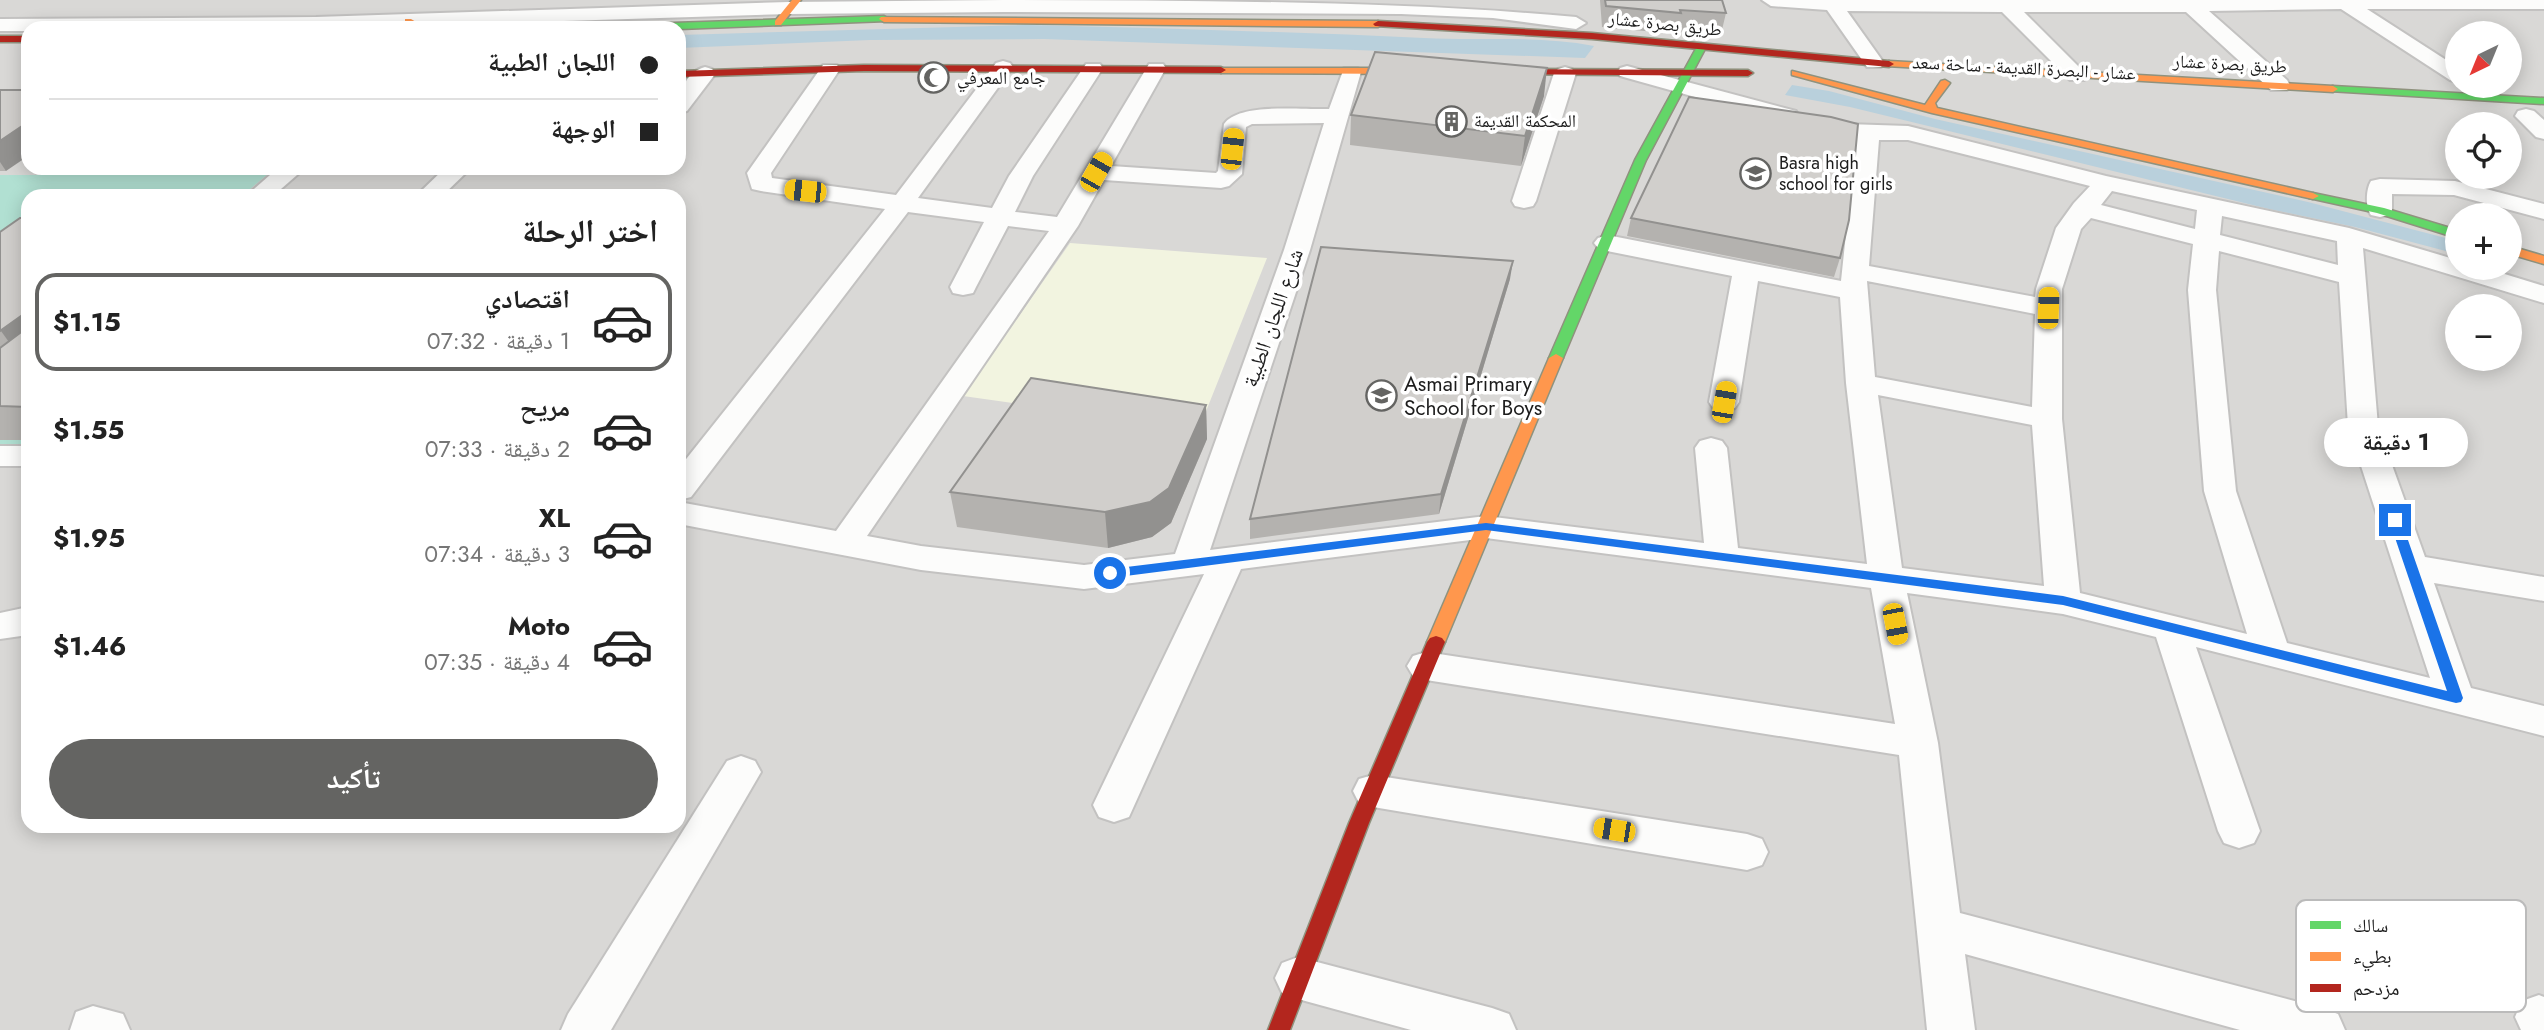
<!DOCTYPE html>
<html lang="ar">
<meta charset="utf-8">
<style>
:root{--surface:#fff;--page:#f6f6f6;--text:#222;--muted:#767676;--line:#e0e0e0;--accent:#646462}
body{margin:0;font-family:Jost,"Noto Naskh Arabic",sans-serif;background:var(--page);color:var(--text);direction:rtl;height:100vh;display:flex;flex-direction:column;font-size:26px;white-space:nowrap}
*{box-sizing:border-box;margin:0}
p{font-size:23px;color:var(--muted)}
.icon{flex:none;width:38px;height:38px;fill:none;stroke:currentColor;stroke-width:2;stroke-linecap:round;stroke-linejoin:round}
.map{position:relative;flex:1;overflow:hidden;direction:ltr}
.sheet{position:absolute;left:21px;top:189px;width:665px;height:644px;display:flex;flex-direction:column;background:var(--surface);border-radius:21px;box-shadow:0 4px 18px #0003;direction:rtl}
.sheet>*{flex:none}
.banner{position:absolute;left:21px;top:21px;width:665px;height:154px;border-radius:21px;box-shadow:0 4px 18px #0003;direction:rtl;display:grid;align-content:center;height:154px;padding:0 28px;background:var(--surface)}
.needle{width:46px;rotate:223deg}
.tools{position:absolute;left:2445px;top:21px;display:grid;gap:14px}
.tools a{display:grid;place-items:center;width:77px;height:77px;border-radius:50%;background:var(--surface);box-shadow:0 4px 18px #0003;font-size:35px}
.end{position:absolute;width:32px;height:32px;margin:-16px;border:9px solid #1a73e8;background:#fff;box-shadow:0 0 0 4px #fff}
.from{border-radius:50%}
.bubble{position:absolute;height:49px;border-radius:24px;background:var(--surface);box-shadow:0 4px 18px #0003;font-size:23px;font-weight:700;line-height:49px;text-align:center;direction:rtl}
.car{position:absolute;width:21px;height:42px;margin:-21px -10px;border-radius:9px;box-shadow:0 0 5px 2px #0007;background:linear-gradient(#f5c518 24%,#345 0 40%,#f5c518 0 76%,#345 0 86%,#f5c518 0)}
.banner b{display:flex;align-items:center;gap:24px;height:66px;font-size:26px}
.banner b+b{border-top:2px solid var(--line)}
.banner i{width:18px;height:18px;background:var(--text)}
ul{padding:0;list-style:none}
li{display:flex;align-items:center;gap:21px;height:98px;margin:0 14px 10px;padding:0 14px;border:4px solid transparent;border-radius:21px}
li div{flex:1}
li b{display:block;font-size:26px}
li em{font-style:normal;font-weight:700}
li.selected{border-color:var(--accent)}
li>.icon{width:63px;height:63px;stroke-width:1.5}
h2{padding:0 28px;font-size:32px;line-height:84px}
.cta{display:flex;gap:14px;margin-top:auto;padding:14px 28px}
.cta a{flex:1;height:80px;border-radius:42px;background:var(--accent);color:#fff;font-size:28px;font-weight:700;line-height:80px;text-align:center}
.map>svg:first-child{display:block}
.residential{fill:#d9d8d6;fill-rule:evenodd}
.education{fill:#f2f4e0}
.pitch{fill:#b1e0d2}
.water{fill:#b9d0dc}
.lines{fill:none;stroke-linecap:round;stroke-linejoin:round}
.street-casing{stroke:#c3c2c1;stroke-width:4}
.fast-casing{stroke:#8f927e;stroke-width:3}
.slow-casing{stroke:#8f927e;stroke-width:3}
.jam-casing{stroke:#8f927e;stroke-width:3}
.street{fill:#fcfcfb;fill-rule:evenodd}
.fast{fill:#63d668;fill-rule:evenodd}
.slow{fill:#ff974d;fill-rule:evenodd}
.jam{fill:#b3261e;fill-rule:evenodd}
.wall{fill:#b4b2af}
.shaded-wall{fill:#92918f}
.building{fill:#d1cfcc;stroke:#92918f;stroke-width:2}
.route{fill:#1a73e8}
.labels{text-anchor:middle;stroke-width:7;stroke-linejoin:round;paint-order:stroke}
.far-street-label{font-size:18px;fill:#1c1c1c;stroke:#fff}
.far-poi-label{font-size:18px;fill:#1c1c1c;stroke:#fff;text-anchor:start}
.street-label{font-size:21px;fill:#1c1c1c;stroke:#fff}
.poi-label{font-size:21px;fill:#1c1c1c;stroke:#fff;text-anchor:start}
.key{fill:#fff;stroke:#bbb;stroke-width:2}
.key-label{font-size:19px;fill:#1c1c1c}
</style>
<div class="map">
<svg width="2544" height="1030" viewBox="0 0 2544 1030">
<rect width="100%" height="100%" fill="#eae9e5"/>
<path class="residential" d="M0,0h2544v1030h-2544zM28,28h651v140h-651zM2457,33h53v53h-53zM2457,124h53v53h-53zM28,196h651v630h-651zM2457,215h53v53h-53zM2457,306h53v53h-53z"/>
<path class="education" d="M1070,243l197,15 -72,181 -141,-30 -91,-13z"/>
<path class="pitch" d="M101,168h174l-33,28h-214v251l-28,-1v-271h90z"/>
<g class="water">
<path d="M1026,25c133,3 266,7 398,13 57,3 114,-3 170,8l-9,12 -541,-19 -174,1 -191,8v-13z"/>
<path d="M1792,85l37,6 106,28 373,83 149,39v13l-102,-27 -86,-18 -419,-102 -65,-12z"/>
</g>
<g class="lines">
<defs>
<g id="street">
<path d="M1004,0c190,1 383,0 572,17l10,6 -10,6 -83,-11 -92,-4 -397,-2 -215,2 -445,14h-316v3h-28v-12l316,-2 473,-15z"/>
<path d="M1762,0h782v9h-177l90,58v15l-7,-2 -109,-71 -132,2 78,69 3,5 -3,5h-16l-85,-78h-162l64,64 -4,4h-14l-68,-68 -155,-1 37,52 -3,4h-14l-40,-57 -56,-4z"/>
<path d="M1003,61l7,2 3,4 -95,131 74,10 17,-32 77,-112h14l3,4 -70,108 -18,36 42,5 92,-153h14l3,4 -55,98 105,7 2,-2 6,-47c15,-22 79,-14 105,-15l15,-41h14l3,4 -51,178 -100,300 276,-34 218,27 -9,-95 5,-7 11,-3 11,3 5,7 11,100 129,16 -21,-181 -6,-86 -82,-16 -19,121 -4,6 -11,3 -11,-3 -4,-6 23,-126 -125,-25 -9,-3 -4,-5 4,-5 9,-3 234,46 15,-142 -17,-3 -3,-5 3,-5 8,-2 61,2 198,50 243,52 108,32v8h28l59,18v17l-181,-55 15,178 47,131 119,20v24l-110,-18 37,105 73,18v30l-348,-89 64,184 -6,12 -15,5 -15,-5 -6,-12 -62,-194 -93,-23 -156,-21 31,150 22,170 361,95 17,6 7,16h-105l-275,-76 10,76h-48l-28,-275 -473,-75 -13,-4 -6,-10 6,-10 13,-4 469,72 -24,-136 -385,-50 -245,31 -112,248 -15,5 -15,-5 -6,-12 111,-231 -120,15 -163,-19 -242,-46v-22l157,29 213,-300 -41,-5 -32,61 -3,6 -10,2 -10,-2 -3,-6 34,-65 -76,-10 -217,285 -12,3v-32l206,-259 -124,-18 -9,-2 -5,-16 76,-108h14l3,4 -69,104 1,5 124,17 100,-132zM1324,123l-40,127 -109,304 -91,11 -163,-19 -54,-10 211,-310 26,-46 117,8 8,-2 13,-12 4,-47 6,-3zM1879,140h29l182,46 -16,17 -18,25 -20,61 -1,8 -166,-31zM2112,191l85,19 -2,19 -94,-24zM2222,216l115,25 1,24 -118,-30zM2091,218l102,26 -5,46 16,201 43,143 -167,-41 -18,-174v-130l19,-60zM2219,251l120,31 9,144 82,252 -143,-35 -51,-152 -20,-201zM1867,281l168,33 -3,93 -157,-30zM1878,395l154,30 12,161 -142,-18z"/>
<path d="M1627,66l169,45 3,5 -3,5 -8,2 -168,-47 -3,-4 3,-4z"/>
<path d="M705,67l7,2 4,4 -29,38 -8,2c0,-19 5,-41 26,-46z"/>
<path d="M1565,67l7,2 4,4 -40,128 -3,5 -9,2 -9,-2 -3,-5 42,-128 4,-4z"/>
<path d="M2526,109l8,2 10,9v19l-8,-2 -21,-21 3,-5z"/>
<path d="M278,168h27l-32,28h-27z"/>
<path d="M445,168h26l-29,28h-26z"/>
<path d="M2380,179l75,2 89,23v15l-90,-24 -62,-1v16l-3,5 -9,2 -9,-2c-6,-8 -5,-26 0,-34z"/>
<rect x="0" y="446" width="28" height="20"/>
<path d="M28,607v28l-28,4v-26z"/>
<path d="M741,756l14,5 6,11 -150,258h-50l7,-16 159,-253z"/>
<path d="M1373,775l374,59 15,5 6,13 -6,13 -15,5 -374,-63 -14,-4 -6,-12 6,-12z"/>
<path d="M1298,957l194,51 17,6 7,16h-105l-113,-31 -16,-6 -7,-15 7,-15z"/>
<path d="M2539,995l5,2v33h-23l-6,-13 7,-16z"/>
<path d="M93,1006l30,8 7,16h-60l6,-18z"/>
</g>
<g id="fast">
<path d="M884,16l5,3 -2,2 -208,8 -71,-1 5,-3z"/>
<path d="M1698,45l8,2 -60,113 -83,198 -7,4 -5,-1 -2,-3 86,-198z"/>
<path d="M2333,86l211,12v6l-215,-13v-4z"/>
<path d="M2313,193l71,15 73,22v8l-80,-25 -68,-15 -2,-2z"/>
</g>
<g id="slow">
<path d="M792,0h9l-20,25h-6v-4z"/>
<path d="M881,17l497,4 5,3 -5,3 -494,-5 -5,-3z"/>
<path d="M405,19h6l15,9h-12l-9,-5z"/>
<path d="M1889,61l444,25 5,3 -5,3 -447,-26 -2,-2z"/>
<path d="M1217,68h202l5,3 -5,3 -198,-1 -5,-3z"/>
<path d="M1792,71l133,34 16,-24 4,-1 5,3 -15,20 2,5 376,85 6,3 -6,3 -381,-86 -140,-38z"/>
<path d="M2510,246l34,10v8l-34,-10z"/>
<path d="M1556,354l7,4 -118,284 -3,4h-12l-3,-4 122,-284z"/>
</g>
<g id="jam">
<path d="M1378,21l214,12 297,28 5,3 -5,3 -297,-28 -217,-13 -2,-2z"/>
<rect x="0" y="36" width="28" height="6"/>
<path d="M864,65l357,2 5,3 -5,3 -357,-2 -185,6v-6z"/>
<path d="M1492,69l256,1 5,3 -5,3 -252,-2 -5,-3z"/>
<path d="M1436,636l6,2 3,4 -76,181 -79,207h-22l81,-207 78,-181 3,-4z"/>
</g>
</defs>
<use href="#street" class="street-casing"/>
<use href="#fast" class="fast-casing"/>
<use href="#slow" class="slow-casing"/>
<use href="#jam" class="jam-casing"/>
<use href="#street" class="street"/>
<use href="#fast" class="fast"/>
<use href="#slow" class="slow"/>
<use href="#jam" class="jam"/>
</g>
<g class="wall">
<path d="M1600,0h122l4,13 -5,21 -44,-3 -1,3 -74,-7z"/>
<path d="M0,90l6,81h-6z"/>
<path d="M1544,96l-23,70 -171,-21 1,-30z"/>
<path d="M28,218v222h-28v-208z"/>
<path d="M1631,218l209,40 -6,19 -207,-41z"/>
<path d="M1510,279l-71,235 -189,25v-20z"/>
<path d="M1206,405l1,34 -36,84 -19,14 -44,11 -151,-21 -7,-35z"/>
</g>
<g class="shaded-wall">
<path d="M1547,68l-3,28 -23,70 4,-30z"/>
<path d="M28,122v34l-22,15 -6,-9v-21z"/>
<path d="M1513,261l-3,18 -71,235 2,-20z"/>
<path d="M28,311v28l-14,10 -13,-18z"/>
<path d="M1206,405l1,34 -36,84 -19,14 -44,11 -3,-36z"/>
</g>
<g class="building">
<path d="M1605,0h117l4,13 -46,-3 1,3 -75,-7z"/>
<path d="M1375,52l172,16 -22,68 -174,-21z"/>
<path d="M0,90h28v32l-28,19z"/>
<path d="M1689,97l142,20 27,7 -9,96 -9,38 -209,-40z"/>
<path d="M20,218h8v93l-28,20v-99z"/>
<path d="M1321,247l192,14 -72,233 -191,25z"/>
<path d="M28,327v80l-28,-1v-58z"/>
<path d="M1031,378l175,27 -37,83 -19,14 -45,10 -155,-20z"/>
</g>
<path class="route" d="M2395,516l6,4 62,178 -2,4 -5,1 -393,-98 -577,-75 -376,48 -6,-5 6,-4 376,-46 577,73 384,95 -58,-171z"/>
<defs>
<symbol id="mosque-ring" viewBox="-11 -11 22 22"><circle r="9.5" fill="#fff" stroke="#646462" stroke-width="1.5"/><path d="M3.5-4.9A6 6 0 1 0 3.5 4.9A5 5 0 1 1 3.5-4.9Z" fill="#646462"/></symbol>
<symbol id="building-ring" viewBox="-11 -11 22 22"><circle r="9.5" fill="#fff" stroke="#646462" stroke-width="1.5"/><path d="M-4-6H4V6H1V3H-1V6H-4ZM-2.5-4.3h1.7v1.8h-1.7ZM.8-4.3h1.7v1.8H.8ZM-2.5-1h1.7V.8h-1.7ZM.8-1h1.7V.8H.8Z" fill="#646462"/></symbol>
<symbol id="school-ring" viewBox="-11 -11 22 22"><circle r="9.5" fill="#fff" stroke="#646462" stroke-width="1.5"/><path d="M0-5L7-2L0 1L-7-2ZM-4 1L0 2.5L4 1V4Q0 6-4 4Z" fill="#646462"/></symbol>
</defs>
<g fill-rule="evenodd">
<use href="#mosque-ring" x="916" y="60" width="35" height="35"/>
<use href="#building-ring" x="1434" y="104" width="35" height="35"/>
<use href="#school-ring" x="1738" y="156" width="35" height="35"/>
<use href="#school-ring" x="1364" y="378" width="35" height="35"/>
</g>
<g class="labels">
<g class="far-street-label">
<text transform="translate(1665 24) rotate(6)" y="6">طريق بصرة عشار</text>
<text transform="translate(2230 64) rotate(3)" y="6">طريق بصرة عشار</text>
<text transform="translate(2024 68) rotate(3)" y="6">عشار - البصرة القديمة - ساحة سعد</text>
</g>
<g class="far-poi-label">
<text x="957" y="84">جامع المعرفي</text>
<text x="1474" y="127">المحكمة القديمة</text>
<text x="1779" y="169">Basra high<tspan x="1779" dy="21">school for girls</tspan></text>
</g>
<g class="street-label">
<text transform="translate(1273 318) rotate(-71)" y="7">شارع اللجان الطبية</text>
</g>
<g class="poi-label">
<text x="1404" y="391">Asmai Primary<tspan x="1404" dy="24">School for Boys</tspan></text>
</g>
</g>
<rect x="2296" y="900" width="230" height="112" rx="10" class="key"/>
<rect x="2310" y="921" width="31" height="8" fill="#63d668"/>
<rect x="2310" y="952" width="31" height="9" fill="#ff974d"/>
<rect x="2310" y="984" width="31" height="8" fill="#b3261e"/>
<g class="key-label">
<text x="2353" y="932">سالك</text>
<text x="2353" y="963">بطيء</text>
<text x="2353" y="995">مزدحم</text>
</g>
</svg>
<div class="tools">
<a><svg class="needle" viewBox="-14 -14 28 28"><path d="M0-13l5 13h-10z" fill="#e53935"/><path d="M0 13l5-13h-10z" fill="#767676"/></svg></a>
<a><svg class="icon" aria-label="locate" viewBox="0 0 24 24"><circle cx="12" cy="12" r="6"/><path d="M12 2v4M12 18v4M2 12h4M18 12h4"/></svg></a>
<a>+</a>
<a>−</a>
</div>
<i class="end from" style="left:1110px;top:573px"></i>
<i class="end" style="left:2395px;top:520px"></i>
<div class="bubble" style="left:2324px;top:418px;width:144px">1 دقيقة</div>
<i class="car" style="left:1232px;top:149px;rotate:6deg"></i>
<i class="car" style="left:1096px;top:172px;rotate:30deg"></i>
<i class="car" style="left:805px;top:191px;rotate:276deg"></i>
<i class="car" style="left:2048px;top:308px;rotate:2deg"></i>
<i class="car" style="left:1724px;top:402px;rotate:10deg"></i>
<i class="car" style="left:1895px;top:624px;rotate:169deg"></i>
<i class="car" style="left:1614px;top:830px;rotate:279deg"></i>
<div class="banner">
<b><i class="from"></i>اللجان الطبية</b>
<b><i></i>الوجهة</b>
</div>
<section class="sheet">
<h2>اختر الرحلة</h2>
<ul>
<li class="selected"><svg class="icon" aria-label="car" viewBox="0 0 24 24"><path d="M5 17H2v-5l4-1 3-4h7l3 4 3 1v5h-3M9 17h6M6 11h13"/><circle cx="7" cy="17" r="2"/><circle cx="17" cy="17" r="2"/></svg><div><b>اقتصادي</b><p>1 دقيقة · 07:32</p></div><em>$1.15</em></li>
<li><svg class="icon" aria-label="car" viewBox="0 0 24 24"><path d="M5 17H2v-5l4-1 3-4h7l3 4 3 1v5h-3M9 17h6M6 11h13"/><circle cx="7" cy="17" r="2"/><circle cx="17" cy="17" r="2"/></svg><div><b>مريح</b><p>2 دقيقة · 07:33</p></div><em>$1.55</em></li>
<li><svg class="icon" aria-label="car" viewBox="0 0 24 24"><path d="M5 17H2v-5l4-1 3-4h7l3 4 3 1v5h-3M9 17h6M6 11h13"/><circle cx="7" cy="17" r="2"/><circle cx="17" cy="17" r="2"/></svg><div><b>XL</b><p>3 دقيقة · 07:34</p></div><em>$1.95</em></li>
<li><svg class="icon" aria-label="car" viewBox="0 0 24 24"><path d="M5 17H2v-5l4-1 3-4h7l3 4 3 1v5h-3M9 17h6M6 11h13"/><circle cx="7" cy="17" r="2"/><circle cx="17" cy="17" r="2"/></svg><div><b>Moto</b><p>4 دقيقة · 07:35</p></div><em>$1.46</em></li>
</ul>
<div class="cta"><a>تأكيد</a></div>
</section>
</div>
